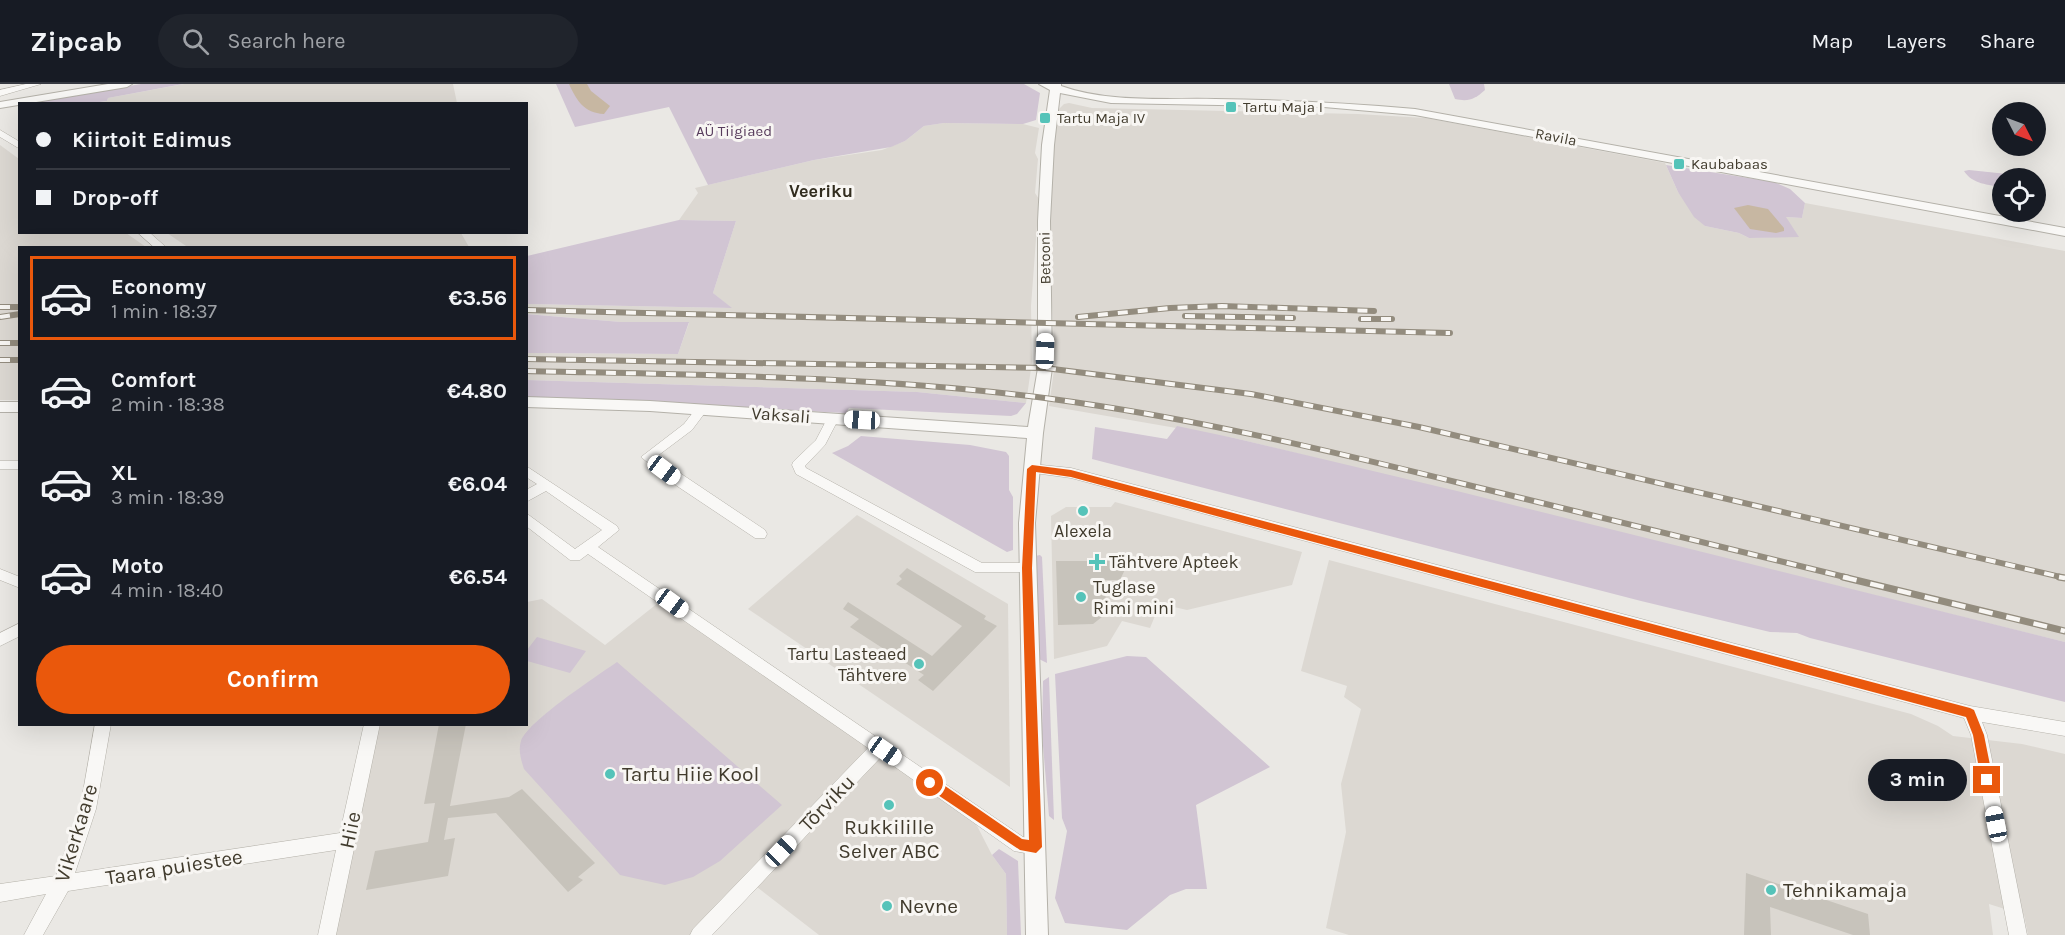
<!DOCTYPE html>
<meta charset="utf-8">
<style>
:root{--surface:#171b24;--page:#20242c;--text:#f1f3f6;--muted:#9ea1a6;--line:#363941;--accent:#ea580c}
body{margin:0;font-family:Karla,sans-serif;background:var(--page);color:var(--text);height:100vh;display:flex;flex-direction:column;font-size:22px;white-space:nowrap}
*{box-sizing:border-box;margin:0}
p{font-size:20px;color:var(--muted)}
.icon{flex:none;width:33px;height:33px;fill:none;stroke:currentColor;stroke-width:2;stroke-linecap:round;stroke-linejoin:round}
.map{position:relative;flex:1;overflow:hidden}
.details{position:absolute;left:18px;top:162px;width:510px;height:480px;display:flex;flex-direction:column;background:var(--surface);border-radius:0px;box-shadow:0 6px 24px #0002}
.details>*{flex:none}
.banner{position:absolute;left:18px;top:18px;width:510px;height:132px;border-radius:0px;box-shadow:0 6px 24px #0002;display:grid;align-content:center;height:132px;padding:0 18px;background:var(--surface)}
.needle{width:39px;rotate:132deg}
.buttons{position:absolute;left:1992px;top:18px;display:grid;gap:12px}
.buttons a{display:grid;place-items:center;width:54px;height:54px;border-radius:50%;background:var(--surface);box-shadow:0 6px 24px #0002;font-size:30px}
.end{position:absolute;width:27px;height:27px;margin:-14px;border:8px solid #ea580c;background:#fff;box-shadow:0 0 0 3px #fff}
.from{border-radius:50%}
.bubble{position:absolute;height:42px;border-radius:21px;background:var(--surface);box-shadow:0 6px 24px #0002;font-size:20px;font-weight:700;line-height:42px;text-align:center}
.car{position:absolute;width:18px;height:36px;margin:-18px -9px;border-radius:8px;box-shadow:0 0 4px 2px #0007;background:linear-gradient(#fff 24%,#345 0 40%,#fff 0 76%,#345 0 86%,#fff 0)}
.banner b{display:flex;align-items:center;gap:21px;height:57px;font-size:22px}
.banner b+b{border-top:2px solid var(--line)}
.banner i{width:15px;height:15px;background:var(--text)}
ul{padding:10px 0 0;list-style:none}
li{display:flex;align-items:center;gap:18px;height:84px;margin:0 12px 9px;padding:0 6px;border:3px solid transparent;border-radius:0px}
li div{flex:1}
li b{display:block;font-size:22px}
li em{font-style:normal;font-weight:700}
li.selected{border-color:var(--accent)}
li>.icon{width:54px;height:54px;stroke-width:1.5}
.action{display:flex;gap:12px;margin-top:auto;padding:12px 18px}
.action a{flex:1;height:69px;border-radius:36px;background:var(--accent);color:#fff;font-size:24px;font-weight:700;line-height:69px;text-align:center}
header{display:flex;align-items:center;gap:36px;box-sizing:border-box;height:84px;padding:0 30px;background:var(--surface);border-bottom:2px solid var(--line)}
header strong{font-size:28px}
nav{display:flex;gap:33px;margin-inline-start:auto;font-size:21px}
.search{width:420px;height:54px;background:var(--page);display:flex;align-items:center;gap:15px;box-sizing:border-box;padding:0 21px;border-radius:33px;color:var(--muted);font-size:22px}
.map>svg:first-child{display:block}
.built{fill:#dcd8d2}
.green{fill:#d1c5d3}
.water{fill:#c7b7a2}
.building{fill:#c7c3bb}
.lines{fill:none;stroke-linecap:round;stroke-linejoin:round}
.minor-casing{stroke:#b4b1a9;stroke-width:1}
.tertiary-casing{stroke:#b4b1a9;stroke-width:2}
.minor{fill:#f9f8f6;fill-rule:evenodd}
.tertiary{fill:#f9f8f6;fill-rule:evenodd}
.rail-far1-casing{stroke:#938c7e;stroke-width:6}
.rail-casing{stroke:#938c7e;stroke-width:7}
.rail-far1{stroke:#f8f6f3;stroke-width:4;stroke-dasharray:10;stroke-linecap:butt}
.rail{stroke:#f8f6f3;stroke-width:4.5;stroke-dasharray:14;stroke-linecap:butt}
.route{fill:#ea580c}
.poi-dot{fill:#55c3b9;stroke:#f8f6f3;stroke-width:2}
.labels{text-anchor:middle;stroke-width:6;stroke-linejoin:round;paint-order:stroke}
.far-poi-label{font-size:15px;fill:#413b2d;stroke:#f8f6f3;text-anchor:start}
.far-park-label{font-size:15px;fill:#573b5c;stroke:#f8f6f3}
.far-street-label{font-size:15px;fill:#413b2d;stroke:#f8f6f3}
.far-quarter-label{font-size:18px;font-weight:bold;fill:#322d1f;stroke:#f8f6f3}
.street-label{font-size:18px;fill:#413b2d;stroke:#f8f6f3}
.poi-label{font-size:18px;fill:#413b2d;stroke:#f8f6f3;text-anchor:start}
.near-poi-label{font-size:21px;fill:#413b2d;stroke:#f8f6f3;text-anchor:start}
.near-street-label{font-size:21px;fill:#413b2d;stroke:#f8f6f3}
</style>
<header>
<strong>Zipcab</strong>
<div class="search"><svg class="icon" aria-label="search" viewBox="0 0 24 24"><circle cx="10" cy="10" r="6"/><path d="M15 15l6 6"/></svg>Search here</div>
<nav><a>Map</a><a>Layers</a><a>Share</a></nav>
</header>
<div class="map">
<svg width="2065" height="851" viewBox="0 0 2065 851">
<rect width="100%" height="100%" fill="#eae8e4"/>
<g class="built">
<path d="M184,0h269l4,19 -365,1 15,-3 1,-3z"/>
<path d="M1069,19l23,5 266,6 68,4 239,45 13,29 27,34 34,7 10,5 49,-2 -13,-19 17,1 3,-15 260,48v391l-831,-204 -185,-32 6,-43 -6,-114 2,-80 8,-60 5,-5z"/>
<path d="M944,39l79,1 16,4 -4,25 3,6 -3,34 4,6 -8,107 1,56 -6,41 -109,-11 -390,-12v-27l151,1 11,-31 -68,-1 -94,-8v-10l204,4 -18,-15 23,-72 -57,-1 19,-27 -3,-5 119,-28 68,-10 23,-9 19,-15z"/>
<path d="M0,61l19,14 1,73 106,1 20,14 -126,1 -1,152h-19z"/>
<path d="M167,149h294l8,14 -280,1z"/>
<path d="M1115,418l187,50 -10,33 -105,25 -13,-3 -3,7 -14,-3 -7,17 -28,-7 -15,25 -53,13 -3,-143 15,-9h45z"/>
<path d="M857,431l151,89 2,183 -262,-178z"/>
<path d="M1329,476l582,154 27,12 15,10 69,8 43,10v181h-37l-4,-20 -35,-11 4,31h-644l-23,-7 20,-96 -5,-48 20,-75 -17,-12 3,-11 -46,-15z"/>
<path d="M542,515l63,46 58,-46 216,149 -180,187h-372l50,-210 149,-1 1,-122z"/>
<path d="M880,671l94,65 18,35 14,19 1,61h-188l-66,-51z"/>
</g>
<g class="green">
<path d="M141,0h42l-75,14 -1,3 -15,2 -71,1z"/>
<path d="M556,0h468l16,9 -4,27 -13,4 -79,-1 -20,3 -19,15 -14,6 -77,13 -106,25 -39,-78 -94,20z"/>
<path d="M1449,0h35l1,6c-10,9 -16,12 -30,9z"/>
<path d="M1666,81l108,17 16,7 15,14 -3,15 -16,-1 13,20 -50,1 -10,-5 -34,-7 -11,-9 -16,-25z"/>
<path d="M1969,86l38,4 11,4h-16v9c-13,-2 -30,-3 -38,-16z"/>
<path d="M679,136l57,1 -23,72 19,15 -205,-4v-48z"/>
<path d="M526,230l95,8h68l-11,32 -151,-1z"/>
<path d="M527,296l390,12 109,11 -9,11 -6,2 -162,-8 -3,5 -319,-15z"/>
<path d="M1177,342l57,12 223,53 608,151v60l-255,-64 -13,-5 -27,-1 -129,-31 -549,-142 3,-32 72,12z"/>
<path d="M861,352l109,9 36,7 3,4v34l4,7v53l-6,2 -175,-99 16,-7z"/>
<path d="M1040,471l2,2 5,106 -8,-4 -4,-103z"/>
<path d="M537,553l49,14 -16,22 -43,-12v-11z"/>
<path d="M1127,572l19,1 124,110 -74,38 11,84h-21l-16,6 -43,35 -62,-7 -10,-25 12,-67 -5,-13 -7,-144z"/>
<path d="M617,578l165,143 -62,56 -27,16 -28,8 -45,-10 -96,-106c-3,-9 -6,-19 -3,-28 7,-20 76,-65 96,-79z"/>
<path d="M1049,593l5,143 -5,-4 -7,-82 1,-53z"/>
<path d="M999,765l19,12 3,74h-14l-1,-61 -14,-19z"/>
</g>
<g class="water">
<path d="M569,0h18l4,7 19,15 -6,8c-20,-1 -27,-13 -35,-30z"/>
<path d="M1748,121l20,4 16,19v3l-8,2 -26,-4 -16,-21z"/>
</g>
<g class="building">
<path d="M1056,477h73l-9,19h-16l3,33 -14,11 -35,1z"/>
<path d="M907,484l79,48 -2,3 13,7 -64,65 -15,-11 6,-5 -74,-48 9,-8 -16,-10 5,-7 84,54 30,-30 -66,-42 6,-5 -3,-3z"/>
<path d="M439,640h27l-16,82 59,-9 13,-8 73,74 -17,14 5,3 -15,12 -72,-79 -48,5 -4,22 11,-2 -7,38 -82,14 9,-39 53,-9 7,-39 -11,1z"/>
<path d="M1746,789l122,41 2,21h-17l-83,-28 1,28h-27z"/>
</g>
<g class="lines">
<defs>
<g id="minor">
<path d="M26,0h15l-41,12v-6z"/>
<path d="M0,46l20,12v7l-20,-12z"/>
<path d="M137,148h12l18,16h-12z"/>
<path d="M701,322l6,4 -15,20 -36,27 109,73 2,4 -2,4h-10l-78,-52 -36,-29 43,-33 13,-17z"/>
<path d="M833,330l6,4 -14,27 -20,21 1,2 176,95h45l5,1 2,4 -2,4h-57l-179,-98 -4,-9 1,-3 23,-22 13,-25z"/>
<rect x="0" y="377" width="20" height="8"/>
<path d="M1032,380l39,4 899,238 95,16v14l-83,-14 5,13 40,200h-18l-38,-200 -7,-17 -893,-240 -44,-6 -2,-3z"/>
<path d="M526,382l91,60 2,4 -21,17 425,290 19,4 3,6 -3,6 -6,2 -22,-4 -133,-94 -169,178h-22l3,-6 175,-181 -280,-194 -8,6h-10l-44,-34v-13l49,36 27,-19 -56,-39 -20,11v-12l11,-6 -11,-7z"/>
<path d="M0,485l20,8v11l-20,-8z"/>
<path d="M20,539v13l-20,10v-13z"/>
<path d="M95,640h16l-15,85 -21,64 265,-40 24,-109h16l-44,211h-18l18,-85 -268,41 -25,44h-19l22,-41 -46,8v-18l56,-8 24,-67z"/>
</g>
<g id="tertiary">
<path d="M108,0h24l-5,3 -127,21v-6z"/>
<path d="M1039,0h22v2c48,17 103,12 154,13 67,1 133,4 200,10l650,119v8l-650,-121 -91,-8 -213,-4 -51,-10 -6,52 -4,76 2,147 -9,65 -8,90 13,412h-22l-7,-412 8,-85 -377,-27 -124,-4v-10l124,4 378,26 10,-59v-147l4,-76 8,-55z"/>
<rect x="0" y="318" width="20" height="10"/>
</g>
</defs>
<use href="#minor" class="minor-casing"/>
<use href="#tertiary" class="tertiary-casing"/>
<use href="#minor" class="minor"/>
<use href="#tertiary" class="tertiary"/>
<defs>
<g id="rail-far1">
<path d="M0,223h20"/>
<path d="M526,226l924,23"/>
<path d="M1185,232l108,2"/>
<path d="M0,233l20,-3"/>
<path d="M1078,233l92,-9 52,-2 152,5"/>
<path d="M1361,235h31"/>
<path d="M0,259h20"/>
<path d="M526,275l519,9 206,26 168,33 646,151"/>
<path d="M0,276h20"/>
<path d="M526,287c175,4 352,5 526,28 141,19 279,52 416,86 127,31 254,62 381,93"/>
</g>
<g id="rail">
<path d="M1843,493l222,54"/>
<path d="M2059,493l6,1"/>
</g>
</defs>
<use href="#rail-far1" class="rail-far1-casing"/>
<use href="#rail" class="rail-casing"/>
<use href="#rail-far1" class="rail-far1"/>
<use href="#rail" class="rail"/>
</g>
<path class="route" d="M1032,381l39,5 899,238 4,2 10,25 9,45 -6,5 -6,-5 -8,-45 -7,-18 -895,-240 -35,-5 -4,96 10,279 -6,6 -16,-3 -94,-63 -2,-4 2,-4h9l87,60 7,1 -7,-272 5,-99z"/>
<g class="poi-dot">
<rect x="1225" y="17" width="12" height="12" rx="3"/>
<rect x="1039" y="28" width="12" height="12" rx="3"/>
<rect x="1673" y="74" width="12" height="12" rx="3"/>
<circle cx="1083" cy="427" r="6"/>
<path d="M1094 469h6v6h6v6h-6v6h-6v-6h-6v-6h6z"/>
<circle cx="1081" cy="513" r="6"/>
<circle cx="919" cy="580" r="6"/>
<circle cx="610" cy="690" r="6"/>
<circle cx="889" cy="721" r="6"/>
<circle cx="1771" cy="806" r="6"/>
<circle cx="887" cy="822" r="6"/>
</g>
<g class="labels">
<g class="far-poi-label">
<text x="1243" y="28">Tartu Maja I</text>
<text x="1057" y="39">Tartu Maja IV</text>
<text x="1691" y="85">Kaubabaas</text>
</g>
<g class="far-park-label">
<text x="734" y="52">AÜ Tiigiaed</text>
</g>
<g class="far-street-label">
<text transform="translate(1556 53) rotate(11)" y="5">Ravila</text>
<text transform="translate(1045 174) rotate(-91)" y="5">Betooni</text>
</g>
<g class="far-quarter-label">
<text x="821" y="113">Veeriku</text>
</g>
<g class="street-label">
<text transform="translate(781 331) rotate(4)" y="6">Vaksali</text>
</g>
<g class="poi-label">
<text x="1083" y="453" text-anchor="middle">Alexela</text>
<text x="1109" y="484">Tähtvere Apteek</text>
<text x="1093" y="509">Tuglase<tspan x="1093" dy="21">Rimi mini</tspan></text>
<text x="907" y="576" text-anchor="end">Tartu Lasteaed<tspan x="907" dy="21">Tähtvere</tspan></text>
</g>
<g class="near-poi-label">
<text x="622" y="697">Tartu Hiie Kool</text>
<text x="889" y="750" text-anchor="middle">Rukkilille<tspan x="889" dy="24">Selver ABC</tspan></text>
<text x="1783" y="813">Tehnikamaja</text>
<text x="899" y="829">Nevne</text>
</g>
<g class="near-street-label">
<text transform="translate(827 719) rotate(-46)" y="7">Tõrviku</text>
<text transform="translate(350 746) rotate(-78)" y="7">Hiie</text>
<text transform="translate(76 749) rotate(-73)" y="7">Vikerkaare</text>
<text transform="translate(174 783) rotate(-9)" y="7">Taara puiestee</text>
</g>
</g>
</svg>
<div class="buttons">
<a><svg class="needle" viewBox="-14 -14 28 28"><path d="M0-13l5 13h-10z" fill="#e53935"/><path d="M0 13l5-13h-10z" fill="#9ea1a6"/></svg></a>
<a><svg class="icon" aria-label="locate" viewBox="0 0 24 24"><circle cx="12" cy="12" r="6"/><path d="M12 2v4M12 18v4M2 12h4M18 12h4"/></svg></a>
</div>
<i class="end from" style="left:930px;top:699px"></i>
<i class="end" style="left:1987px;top:696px"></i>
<div class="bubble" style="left:1868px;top:675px;width:99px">3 min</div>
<i class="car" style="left:1045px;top:267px;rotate:2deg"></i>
<i class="car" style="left:862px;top:336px;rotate:273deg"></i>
<i class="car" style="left:664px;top:386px;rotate:127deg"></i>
<i class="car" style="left:672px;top:519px;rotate:126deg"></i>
<i class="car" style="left:885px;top:667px;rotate:125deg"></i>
<i class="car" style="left:1996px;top:740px;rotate:349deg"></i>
<i class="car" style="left:781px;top:767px;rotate:44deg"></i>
<div class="banner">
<b><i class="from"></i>Kiirtoit Edimus</b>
<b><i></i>Drop-off</b>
</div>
<section class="details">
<ul>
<li class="selected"><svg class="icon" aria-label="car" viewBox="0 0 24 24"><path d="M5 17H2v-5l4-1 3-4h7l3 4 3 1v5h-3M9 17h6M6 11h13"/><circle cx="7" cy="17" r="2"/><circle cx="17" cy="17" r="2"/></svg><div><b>Economy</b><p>1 min · 18:37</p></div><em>€3.56</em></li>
<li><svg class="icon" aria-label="car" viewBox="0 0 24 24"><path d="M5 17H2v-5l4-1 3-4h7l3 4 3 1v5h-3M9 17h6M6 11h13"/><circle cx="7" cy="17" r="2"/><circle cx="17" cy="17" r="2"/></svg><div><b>Comfort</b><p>2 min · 18:38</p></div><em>€4.80</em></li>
<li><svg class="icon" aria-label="car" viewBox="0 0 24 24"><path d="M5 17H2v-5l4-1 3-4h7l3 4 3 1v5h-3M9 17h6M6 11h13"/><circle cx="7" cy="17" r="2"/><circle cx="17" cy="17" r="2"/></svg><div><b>XL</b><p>3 min · 18:39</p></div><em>€6.04</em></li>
<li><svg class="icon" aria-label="car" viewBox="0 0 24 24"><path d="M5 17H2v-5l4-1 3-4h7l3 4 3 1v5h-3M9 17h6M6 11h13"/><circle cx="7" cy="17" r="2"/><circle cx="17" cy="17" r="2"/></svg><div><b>Moto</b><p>4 min · 18:40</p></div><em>€6.54</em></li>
</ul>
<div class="action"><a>Confirm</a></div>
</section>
</div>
